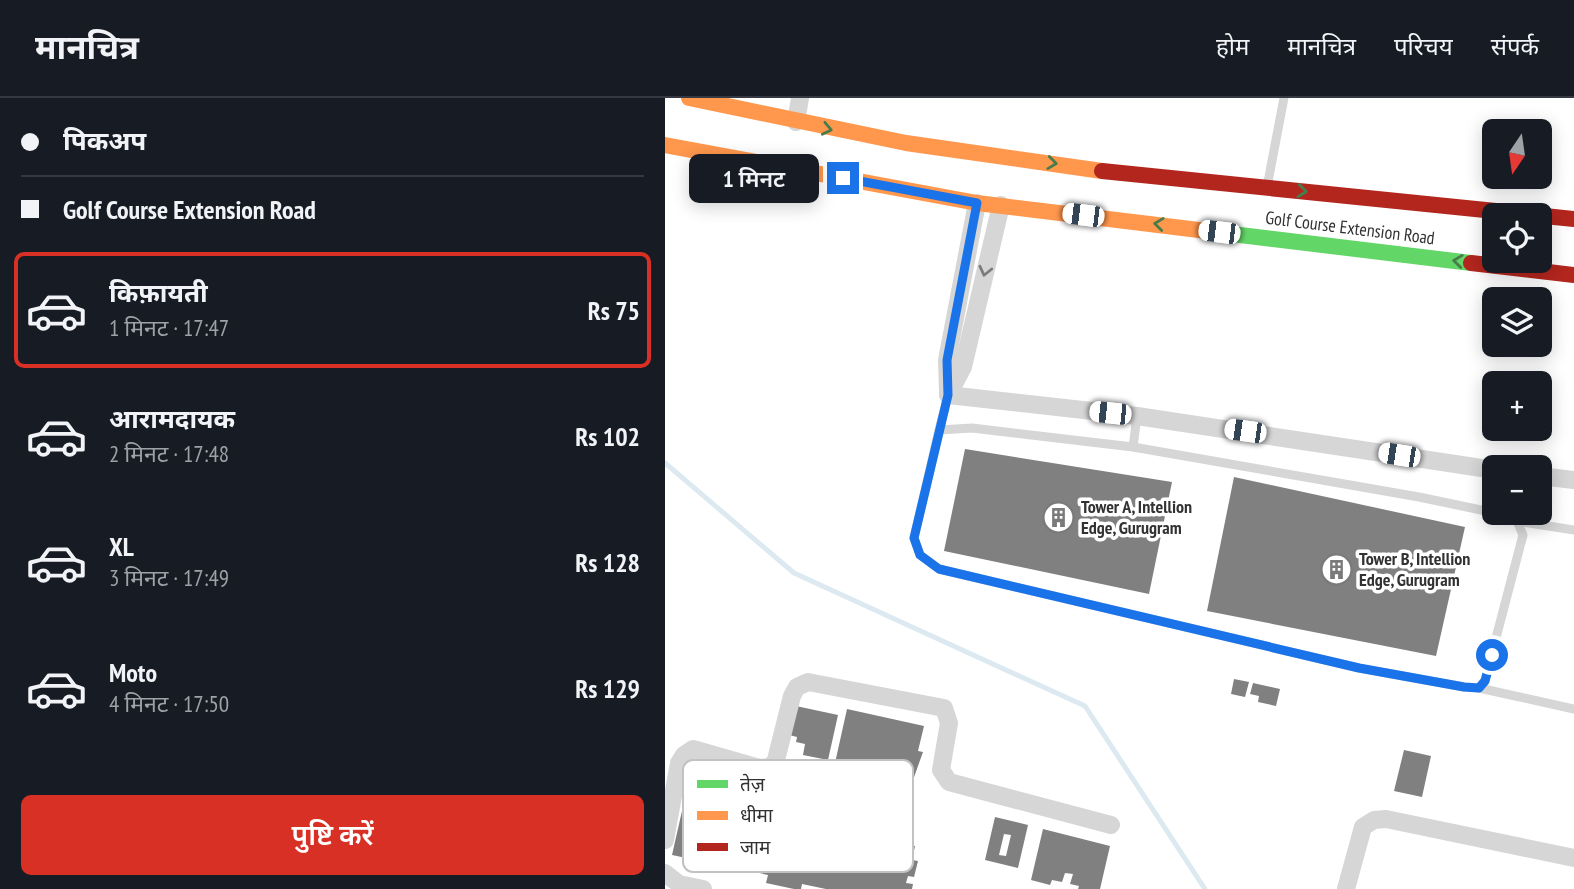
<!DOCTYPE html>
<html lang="hi">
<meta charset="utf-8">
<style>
:root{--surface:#171b24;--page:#242831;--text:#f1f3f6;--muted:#9ea1a6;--line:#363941;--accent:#d93025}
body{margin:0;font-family:"PT Sans Narrow","Noto Sans Devanagari",sans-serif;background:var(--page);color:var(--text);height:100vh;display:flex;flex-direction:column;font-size:26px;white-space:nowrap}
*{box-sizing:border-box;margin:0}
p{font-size:23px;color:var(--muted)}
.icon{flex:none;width:38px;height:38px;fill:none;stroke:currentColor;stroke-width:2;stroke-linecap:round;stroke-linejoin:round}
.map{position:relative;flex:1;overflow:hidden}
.sheet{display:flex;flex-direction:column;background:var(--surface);width:665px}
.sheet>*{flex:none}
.banner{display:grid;align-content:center;height:154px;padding:0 21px;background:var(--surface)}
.needle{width:46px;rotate:193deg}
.fabs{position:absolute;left:817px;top:21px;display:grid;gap:14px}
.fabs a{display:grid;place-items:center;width:70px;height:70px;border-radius:10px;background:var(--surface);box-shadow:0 4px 18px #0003;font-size:35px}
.end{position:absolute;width:32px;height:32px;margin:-16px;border:9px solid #1a73e8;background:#fff;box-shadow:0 0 0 4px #fff}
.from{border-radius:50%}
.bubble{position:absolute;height:49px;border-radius:10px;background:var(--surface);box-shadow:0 4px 18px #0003;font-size:23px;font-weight:600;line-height:49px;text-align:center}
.car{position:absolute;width:21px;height:42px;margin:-21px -10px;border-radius:9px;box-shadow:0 0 5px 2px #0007;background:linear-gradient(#fff 24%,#345 0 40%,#fff 0 76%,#345 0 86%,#fff 0)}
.banner b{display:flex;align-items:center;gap:24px;height:66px;font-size:26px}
.banner b+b{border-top:2px solid var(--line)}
.banner i{width:18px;height:18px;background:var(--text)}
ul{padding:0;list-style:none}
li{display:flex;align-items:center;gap:21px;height:116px;margin:0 14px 10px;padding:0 7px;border:4px solid transparent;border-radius:10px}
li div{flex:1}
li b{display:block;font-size:26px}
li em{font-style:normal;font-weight:600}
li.active{border-color:var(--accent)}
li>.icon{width:63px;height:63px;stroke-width:1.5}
.button{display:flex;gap:14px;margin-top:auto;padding:14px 21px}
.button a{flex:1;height:80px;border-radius:10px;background:var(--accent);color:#fff;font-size:28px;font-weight:600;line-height:80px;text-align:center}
header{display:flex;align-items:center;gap:42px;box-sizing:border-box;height:98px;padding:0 35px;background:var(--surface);border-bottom:2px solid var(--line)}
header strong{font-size:33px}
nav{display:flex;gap:38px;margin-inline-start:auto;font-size:24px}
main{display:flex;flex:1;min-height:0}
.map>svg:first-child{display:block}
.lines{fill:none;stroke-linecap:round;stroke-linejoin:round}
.stream{stroke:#dce9f0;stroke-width:5}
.building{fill:#808080;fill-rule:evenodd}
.lane{stroke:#d6d6d6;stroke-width:9}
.street{stroke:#d6d6d6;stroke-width:18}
.fast{stroke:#63d668;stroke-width:16}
.slow{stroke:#ff974d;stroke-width:16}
.jam{stroke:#b3261e;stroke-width:16}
.oneway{stroke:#487c4a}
.oneway2{stroke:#7c7c7c}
.route{stroke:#1a73e8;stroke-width:9}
.labels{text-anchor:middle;stroke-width:7;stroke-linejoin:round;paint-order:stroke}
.street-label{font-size:18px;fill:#323232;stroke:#fff}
.poi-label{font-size:18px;font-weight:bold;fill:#323232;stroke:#fff;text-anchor:start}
.key{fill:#fff;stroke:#c2c2c2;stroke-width:2}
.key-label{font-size:19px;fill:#323232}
</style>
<header>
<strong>मानचित्र</strong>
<nav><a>होम</a><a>मानचित्र</a><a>परिचय</a><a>संपर्क</a></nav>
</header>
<main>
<section class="sheet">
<div class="banner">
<b><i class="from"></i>पिकअप</b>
<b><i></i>Golf Course Extension Road</b>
</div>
<ul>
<li class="active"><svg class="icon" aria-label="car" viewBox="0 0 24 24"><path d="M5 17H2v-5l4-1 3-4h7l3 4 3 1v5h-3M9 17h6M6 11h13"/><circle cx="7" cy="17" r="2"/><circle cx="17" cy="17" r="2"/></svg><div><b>किफ़ायती</b><p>1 मिनट · 17:47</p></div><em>Rs 75</em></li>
<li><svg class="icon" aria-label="car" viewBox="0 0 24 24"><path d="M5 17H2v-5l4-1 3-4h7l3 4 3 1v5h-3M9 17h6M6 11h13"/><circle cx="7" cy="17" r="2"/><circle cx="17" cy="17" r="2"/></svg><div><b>आरामदायक</b><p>2 मिनट · 17:48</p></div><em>Rs 102</em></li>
<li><svg class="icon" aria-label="car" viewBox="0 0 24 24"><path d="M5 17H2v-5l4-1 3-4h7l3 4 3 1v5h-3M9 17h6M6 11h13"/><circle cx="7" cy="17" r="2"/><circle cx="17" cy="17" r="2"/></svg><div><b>XL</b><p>3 मिनट · 17:49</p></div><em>Rs 128</em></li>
<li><svg class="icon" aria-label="car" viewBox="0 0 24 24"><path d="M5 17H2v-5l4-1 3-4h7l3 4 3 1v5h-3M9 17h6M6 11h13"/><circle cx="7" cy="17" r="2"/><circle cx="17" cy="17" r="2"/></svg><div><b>Moto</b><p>4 मिनट · 17:50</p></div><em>Rs 129</em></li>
</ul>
<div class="button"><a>पुष्टि करें</a></div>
</section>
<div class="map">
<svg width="909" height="791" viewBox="0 0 909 791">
<rect width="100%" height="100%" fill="#fff"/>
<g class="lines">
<path class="stream" d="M0,365l129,110 291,133 120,183"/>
</g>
<g class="building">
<path d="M300,351l207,33 -23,112 -205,-43z"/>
<path d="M569,379l231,50 -29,129 -229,-45z"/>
<path d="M569,581l15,3 -4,15 -14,-3z"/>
<path d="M588,585l27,6 -4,17 -18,-4 1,-6 -9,-2z"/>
<path d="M131,608l42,9 -10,45 -25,-5 2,-11 -9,-2 1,-5 -8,-2z"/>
<path d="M182,611l77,17 -6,25 5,1 -10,28 -28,-6 1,-8 -23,-5 -2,7 -26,-5z"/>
<path d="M739,652l27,6 -9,41 -28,-6z"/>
<path d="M22,691l71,16v3l10,2 -1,5 54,12 -3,14 9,1 3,-15 39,9 -2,8 11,2 1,-8 36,8 -3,14 6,1 -4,16 -6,-1 -2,7 7,1 -1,5h-86l-24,-5 -1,5h-7l-28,-6 2,-8 -35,-8 2,-10 -23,-5 -2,11 -38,-8z"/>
<path d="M330,719l33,8 -10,43 -33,-8zM339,736l7,1 -5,21 -7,-1z"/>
<path d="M378,731l67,17 -10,43h-22l1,-3 -9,-2 3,-10 -8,-1 -3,9 -10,-2 -2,5 -19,-5z"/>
</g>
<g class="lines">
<g class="lane">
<path d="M602,89l17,-89"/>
<path d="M274,332l9,-35"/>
<path d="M468,349l286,50 81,17 17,7 6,14 -38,145 -6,8 -15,-1 -105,-19 -420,-99 -19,-14 -6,-17 25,-108 33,-2 161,19 4,-31"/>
<path d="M852,423l57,9"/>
<path d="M814,590l95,21"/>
</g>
<g class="street">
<path d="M131,24l4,-24"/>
<path d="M283,294l-1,-32 30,-157"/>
<path d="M283,297l189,21 358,54"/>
<path d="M283,297l15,-28 38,-162"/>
<path d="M875,378l34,4"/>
<path d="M0,742l14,-77 5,-8 9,-6 66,19 12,-1 5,-7 16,-64 5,-9 11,-5 136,26 5,15 -8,47 8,12 162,43"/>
<path d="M0,775l14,11 24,5"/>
<path d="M681,791l17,-62 11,-7 12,-1 188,39"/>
</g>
<path class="fast" d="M542,133l264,32"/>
<g class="slow">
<path d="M24,0l217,45 196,28"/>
<path d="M0,47l312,58 230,28"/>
</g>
<g class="jam">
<path d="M437,73l472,48"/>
<path d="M806,165l103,12"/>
</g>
</g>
<defs><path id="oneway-chevron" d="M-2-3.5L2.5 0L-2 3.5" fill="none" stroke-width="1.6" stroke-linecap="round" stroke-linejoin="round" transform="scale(1.75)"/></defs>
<g class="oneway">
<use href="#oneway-chevron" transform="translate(162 31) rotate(12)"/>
<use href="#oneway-chevron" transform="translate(387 65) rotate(7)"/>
<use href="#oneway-chevron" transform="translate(637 93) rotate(6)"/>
<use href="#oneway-chevron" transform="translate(494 126) rotate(-173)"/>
<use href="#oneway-chevron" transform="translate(793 163) rotate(-173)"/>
</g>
<use class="oneway2" href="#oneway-chevron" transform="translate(320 173) rotate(103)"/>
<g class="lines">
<path class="route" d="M178,80l134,25 -30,157 1,35 -34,143 6,17 19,14 420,99 105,19 15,1 6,-7 7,-26"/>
</g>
<defs>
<symbol id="building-ring" viewBox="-11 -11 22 22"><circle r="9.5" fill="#fff" stroke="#7a7a7a" stroke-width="1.5"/><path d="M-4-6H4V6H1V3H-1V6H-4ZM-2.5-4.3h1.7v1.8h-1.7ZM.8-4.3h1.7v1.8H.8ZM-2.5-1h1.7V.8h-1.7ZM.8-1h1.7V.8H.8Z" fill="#7a7a7a"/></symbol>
</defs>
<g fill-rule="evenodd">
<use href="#building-ring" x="376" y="402" width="35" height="35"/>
<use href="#building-ring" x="654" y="454" width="35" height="35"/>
</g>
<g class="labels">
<g class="street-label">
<text transform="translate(685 130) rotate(7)" y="6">Golf Course Extension Road</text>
</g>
<g class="poi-label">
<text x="416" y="415">Tower A, Intellion<tspan x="416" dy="21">Edge, Gurugram</tspan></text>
<text x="694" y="467">Tower B, Intellion<tspan x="694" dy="21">Edge, Gurugram</tspan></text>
</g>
</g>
<rect x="18" y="662" width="230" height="112" rx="10" class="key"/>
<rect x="32" y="682" width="31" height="8" fill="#63d668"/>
<rect x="32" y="713" width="31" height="9" fill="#ff974d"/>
<rect x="32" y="745" width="31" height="8" fill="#b3261e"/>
<g class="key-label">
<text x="75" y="693">तेज़</text>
<text x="75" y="724">धीमा</text>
<text x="75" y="756">जाम</text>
</g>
</svg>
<div class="fabs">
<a><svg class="needle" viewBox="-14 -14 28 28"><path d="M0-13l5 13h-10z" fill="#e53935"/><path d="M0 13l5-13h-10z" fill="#9ea1a6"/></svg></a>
<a><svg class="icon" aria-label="locate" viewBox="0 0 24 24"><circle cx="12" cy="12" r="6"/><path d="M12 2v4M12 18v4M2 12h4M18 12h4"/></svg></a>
<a><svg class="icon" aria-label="layers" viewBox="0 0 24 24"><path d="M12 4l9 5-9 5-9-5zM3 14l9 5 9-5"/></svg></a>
<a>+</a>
<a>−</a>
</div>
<i class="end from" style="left:827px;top:557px"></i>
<i class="end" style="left:178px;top:80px"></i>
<div class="bubble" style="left:24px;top:56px;width:130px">1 मिनट</div>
<i class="car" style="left:418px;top:117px;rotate:277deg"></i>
<i class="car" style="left:554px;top:134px;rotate:277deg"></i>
<i class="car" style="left:445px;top:315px;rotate:276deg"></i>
<i class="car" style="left:580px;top:333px;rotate:278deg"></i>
<i class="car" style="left:734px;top:357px;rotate:279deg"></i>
</div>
</main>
